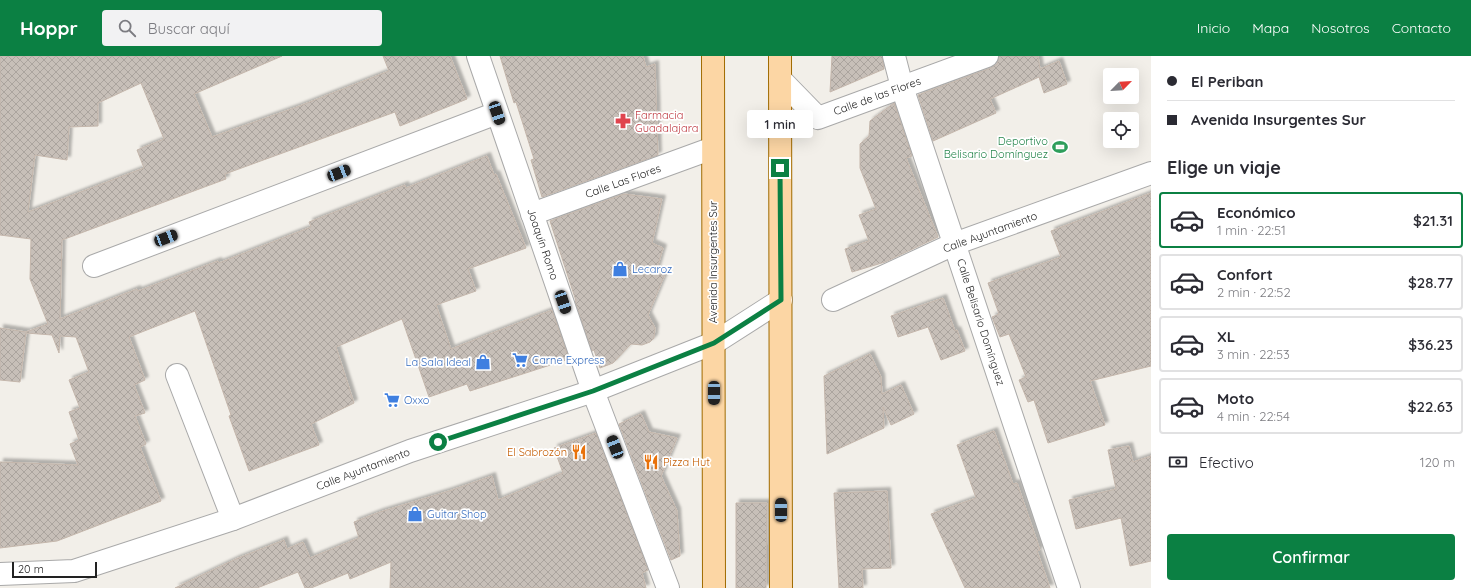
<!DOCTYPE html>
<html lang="es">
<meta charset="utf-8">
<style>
:root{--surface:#fff;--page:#f2f2f3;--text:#2b2b33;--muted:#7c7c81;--line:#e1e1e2;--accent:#0b8043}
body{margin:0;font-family:Quicksand,sans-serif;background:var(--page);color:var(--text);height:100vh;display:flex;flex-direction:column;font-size:15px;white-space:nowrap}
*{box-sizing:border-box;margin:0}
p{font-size:13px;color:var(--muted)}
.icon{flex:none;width:22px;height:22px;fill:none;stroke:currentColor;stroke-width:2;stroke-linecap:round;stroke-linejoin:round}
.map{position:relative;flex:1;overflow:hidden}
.side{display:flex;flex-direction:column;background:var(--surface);width:320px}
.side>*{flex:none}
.guide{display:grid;align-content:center;height:88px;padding:0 16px;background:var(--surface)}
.needle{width:26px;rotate:66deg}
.buttons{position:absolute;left:1103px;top:12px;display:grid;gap:8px}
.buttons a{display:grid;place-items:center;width:36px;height:36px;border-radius:4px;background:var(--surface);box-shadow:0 4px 16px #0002;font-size:20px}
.scale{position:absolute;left:12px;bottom:10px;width:85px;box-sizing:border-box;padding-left:4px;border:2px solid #222;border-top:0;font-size:11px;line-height:14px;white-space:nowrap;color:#222;-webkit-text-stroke:3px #fff;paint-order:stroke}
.end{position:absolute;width:18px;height:18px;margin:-9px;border:5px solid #0b8043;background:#fff;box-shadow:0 0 0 2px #fff}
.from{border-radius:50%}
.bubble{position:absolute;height:28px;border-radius:4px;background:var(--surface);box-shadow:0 4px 16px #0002;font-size:13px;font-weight:600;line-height:28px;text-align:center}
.car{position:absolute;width:12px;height:24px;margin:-12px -6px;border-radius:5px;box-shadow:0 0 3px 1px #0007;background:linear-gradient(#222 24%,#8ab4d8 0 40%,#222 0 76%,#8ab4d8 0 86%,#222 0)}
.guide b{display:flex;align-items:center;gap:14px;height:38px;font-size:15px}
.guide b+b{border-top:1px solid var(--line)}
.guide i{width:10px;height:10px;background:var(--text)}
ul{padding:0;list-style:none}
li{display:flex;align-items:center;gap:12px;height:56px;margin:0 8px 6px;padding:0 8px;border:2px solid var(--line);border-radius:4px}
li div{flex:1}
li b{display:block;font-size:15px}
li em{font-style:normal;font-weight:600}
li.current{border-color:var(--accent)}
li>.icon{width:36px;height:36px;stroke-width:1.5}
h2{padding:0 16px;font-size:18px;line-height:48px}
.pay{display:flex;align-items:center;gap:10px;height:44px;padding:0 16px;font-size:15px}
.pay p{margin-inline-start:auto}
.primary-button{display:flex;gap:8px;margin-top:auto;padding:8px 16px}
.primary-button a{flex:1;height:46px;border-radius:4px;background:var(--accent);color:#fff;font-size:16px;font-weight:600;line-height:46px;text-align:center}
header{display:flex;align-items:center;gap:24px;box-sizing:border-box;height:56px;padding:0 20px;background:var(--accent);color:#fff}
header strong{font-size:19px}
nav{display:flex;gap:22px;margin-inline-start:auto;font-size:14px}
.search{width:280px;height:36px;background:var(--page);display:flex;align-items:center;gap:10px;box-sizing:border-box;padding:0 14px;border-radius:4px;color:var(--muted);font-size:15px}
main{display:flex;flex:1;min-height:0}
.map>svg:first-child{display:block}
.building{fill:url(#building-cross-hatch);stroke:#c4b6ab;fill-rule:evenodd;filter:url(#shadow)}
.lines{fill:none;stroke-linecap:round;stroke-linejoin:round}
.minor-casing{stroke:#a9a9a9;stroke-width:24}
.major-casing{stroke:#a06b00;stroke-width:24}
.minor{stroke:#fff;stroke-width:22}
.major{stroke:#fcd6a4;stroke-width:22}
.route{stroke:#0b8043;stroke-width:5}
.labels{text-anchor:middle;stroke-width:3.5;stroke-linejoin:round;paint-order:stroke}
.street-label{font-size:11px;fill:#222;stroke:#fff}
.health-label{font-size:11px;fill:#be3a42;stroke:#fff;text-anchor:start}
.leisure-label{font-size:11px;fill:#27864d;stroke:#fff;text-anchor:end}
.shop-label{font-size:11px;fill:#366cbe;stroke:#fff;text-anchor:start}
.food-label{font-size:11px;fill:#c56008;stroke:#fff;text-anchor:end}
</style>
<header>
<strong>Hoppr</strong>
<div class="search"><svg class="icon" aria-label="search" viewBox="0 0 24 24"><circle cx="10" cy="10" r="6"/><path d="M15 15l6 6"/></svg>Buscar aquí</div>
<nav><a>Inicio</a><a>Mapa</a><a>Nosotros</a><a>Contacto</a></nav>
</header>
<main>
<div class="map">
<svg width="1151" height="532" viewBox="0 0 1151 532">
<defs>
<pattern id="building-cross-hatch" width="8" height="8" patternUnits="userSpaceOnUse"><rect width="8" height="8" fill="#c7bfb8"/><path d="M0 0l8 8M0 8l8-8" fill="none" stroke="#aba49e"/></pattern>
<filter id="shadow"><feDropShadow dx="3.5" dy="-3.5" stdDeviation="1" flood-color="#0004"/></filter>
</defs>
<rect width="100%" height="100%" fill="#f2efe9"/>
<g class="building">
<path d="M0,0h282l-88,38 18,43 85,-30 92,-36 -6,-15h67l17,43 -67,27 -5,-14 -170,62 1,5 -164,61 -2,79 77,-30 1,2 80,-30 1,2 92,-36 -2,-5 96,-37 1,3 81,-32 7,19 2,-1 30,74 -58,21 8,22 -40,14 15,44 101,-39 17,49 -99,32 -3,-7 -38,13 -27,-78 -66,28 18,56 -43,21 8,21 -70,26 -20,-55 2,-1 -36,-104 -66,26 16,43 -11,5 11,28 -10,3 11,28 -6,3 21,54 -104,40 -57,7v-86l78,3 -8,-21 9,-4 -10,-28 11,-4 -11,-28 20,-8 -13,-35 -16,-1 -1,17 -7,-18 -26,-2 -6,49 -20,-2v-52l26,4 22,-8 -18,-45 1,-40 -31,-4zM141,27l23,56 -27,11 7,18 -116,44 7,-57 32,5 2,-33 29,-1v-23z"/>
<path d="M500,0h143l3,11 9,-3 3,91 -116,42 -11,-37 3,-1 -18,-57 -2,1z"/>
<path d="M832,0h50l2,13 -54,23z"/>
<path d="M999,0h39l2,13 19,-8 8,23 -23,9 -5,-16 -49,22 6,14 -63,28 -15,-46 73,-27 6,-4z"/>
<path d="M894,47l18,53 -6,2 32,79 -53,25 -33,10 -7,-23 24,-8 -10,-26 17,-6 -16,-41v-24l9,-8 1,-15z"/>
<path d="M1151,137v173l-61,15 15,44 -57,18 -14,-43 -6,2 -9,-22 7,-3 -17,-43 -9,3 -8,-20 7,-3 -11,-31 73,-26 -10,-26z"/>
<path d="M624,138l38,5 -10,44 11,5 -7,24 9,2 -17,41 7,13 -1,10 -4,4 -8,3 -11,-1 -18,19 -13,5 -6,-18 -2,1 -17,-50h1l-26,-80z"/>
<path d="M943,242l12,33 2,-1 8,21 -24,9 -13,-33 -30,10 -7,-21z"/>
<path d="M870,298l11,23 1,17 19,-9 13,29 -23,11 -8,-18 1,21 -57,26 -3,-78z"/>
<path d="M641,358l8,18 28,6 -16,38 16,35 3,45 -9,4 -52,-136z"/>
<path d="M994,375l19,53 4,-1 23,67 -3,1 13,37h-85l-34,-74 45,-16 -19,-53z"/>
<path d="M596,377l52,137 -6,3 4,15h-256l1,-26 -41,17 -2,-6 -37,15h-6l-7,-16 -41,16h-82l61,-29 48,-19 3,9 16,-7 7,16 49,-20 -5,-16 26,-10 69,-21 43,-15 6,24 65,-27 -9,-25z"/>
<path d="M1129,390l4,16 18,-6v105l-21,5 -9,-48 -45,11 -7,-29 47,-11 -8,-39z"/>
<path d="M887,435l4,77 -29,1 1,19h-24l-5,-95z"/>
<path d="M736,447h31l-1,85h-30z"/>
</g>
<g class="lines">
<defs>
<g id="minor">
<path d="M478,0l115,335 75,197"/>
<path d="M894,0l8,31 167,501"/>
<path d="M780,23l38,39 169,-62"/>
<path d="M532,158l181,-66"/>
<path d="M94,210l403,-153"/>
<path d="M833,244l121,-56 197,-71"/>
<path d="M177,319l56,144"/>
<path d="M0,518l74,-3 159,-52 177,-68 183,-60 121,-48 67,-43"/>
</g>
<g id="major">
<path d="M713,0l1,532"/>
<path d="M780,0l1,532"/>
</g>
</defs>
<use href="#minor" class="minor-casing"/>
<use href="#major" class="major-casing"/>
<use href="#minor" class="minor"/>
<use href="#major" class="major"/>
</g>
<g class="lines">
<path class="route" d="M438,386l155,-51 121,-48 67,-43 -1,-132"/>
</g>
<defs>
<symbol id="pharmacy-bare" viewBox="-9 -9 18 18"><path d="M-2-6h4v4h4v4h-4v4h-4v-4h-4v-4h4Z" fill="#e0444e" stroke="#fff" stroke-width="2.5" paint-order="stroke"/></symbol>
<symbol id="stadium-bare" viewBox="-9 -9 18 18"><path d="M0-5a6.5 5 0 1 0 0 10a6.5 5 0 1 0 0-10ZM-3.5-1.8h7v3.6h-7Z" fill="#2e9e5b" stroke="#fff" stroke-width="2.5" paint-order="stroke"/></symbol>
<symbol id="shop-bare" viewBox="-9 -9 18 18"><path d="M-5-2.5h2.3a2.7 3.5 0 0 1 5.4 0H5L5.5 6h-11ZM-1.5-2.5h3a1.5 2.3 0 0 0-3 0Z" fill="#3f7fe0" stroke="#fff" stroke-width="2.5" paint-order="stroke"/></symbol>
<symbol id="supermarket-bare" viewBox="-9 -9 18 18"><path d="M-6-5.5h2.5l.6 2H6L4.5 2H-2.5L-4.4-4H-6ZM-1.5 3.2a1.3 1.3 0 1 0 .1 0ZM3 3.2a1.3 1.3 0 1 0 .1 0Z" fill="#3f7fe0" stroke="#fff" stroke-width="2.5" paint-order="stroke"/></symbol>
<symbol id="restaurant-bare" viewBox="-9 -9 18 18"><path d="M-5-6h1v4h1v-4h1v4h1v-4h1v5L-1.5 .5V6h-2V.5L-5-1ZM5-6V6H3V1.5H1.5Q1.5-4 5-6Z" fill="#e8710a" stroke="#fff" stroke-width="2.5" paint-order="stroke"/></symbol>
</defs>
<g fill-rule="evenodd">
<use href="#pharmacy-bare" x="612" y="54" width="22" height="22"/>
<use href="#stadium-bare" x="1049" y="80" width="22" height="22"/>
<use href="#shop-bare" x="609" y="202" width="22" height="22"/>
<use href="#supermarket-bare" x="509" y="293" width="22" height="22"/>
<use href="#shop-bare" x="472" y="295" width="22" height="22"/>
<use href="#supermarket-bare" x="381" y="333" width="22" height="22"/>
<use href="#restaurant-bare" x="568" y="385" width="22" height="22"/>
<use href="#restaurant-bare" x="640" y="395" width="22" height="22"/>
<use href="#shop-bare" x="404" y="447" width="22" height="22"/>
</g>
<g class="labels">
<g class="street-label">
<text transform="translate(877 40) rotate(-20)" y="4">Calle de las Flores</text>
<text transform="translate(623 125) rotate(-20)" y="4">Calle Las Flores</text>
<text transform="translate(990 176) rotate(-20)" y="4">Calle Ayuntamiento</text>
<text transform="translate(543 188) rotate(71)" y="4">Joaquín Romo</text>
<text transform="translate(713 206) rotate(-90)" y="4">Avenida Insurgentes Sur</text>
<text transform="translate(981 266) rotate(72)" y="4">Calle Belisario Domínguez</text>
<text transform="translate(363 413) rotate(-21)" y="4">Calle Ayuntamiento</text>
</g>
<g class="health-label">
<text x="635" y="63">Farmacia<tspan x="635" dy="13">Guadalajara</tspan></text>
</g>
<g class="leisure-label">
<text x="1048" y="89">Deportivo<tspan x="1048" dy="13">Belisario Domínguez</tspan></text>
</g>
<g class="shop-label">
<text x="632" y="217">Lecaroz</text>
<text x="532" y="308">Carne Express</text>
<text x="471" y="310" text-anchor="end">La Sala Ideal</text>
<text x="404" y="348">Oxxo</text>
<text x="427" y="462">Guitar Shop</text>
</g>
<g class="food-label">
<text x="567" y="400">El Sabrozón</text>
<text x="663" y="410" text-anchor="start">Pizza Hut</text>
</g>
</g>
</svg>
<div class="buttons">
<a><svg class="needle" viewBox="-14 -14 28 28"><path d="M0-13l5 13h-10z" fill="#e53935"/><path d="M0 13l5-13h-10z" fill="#7c7c81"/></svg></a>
<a><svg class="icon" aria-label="locate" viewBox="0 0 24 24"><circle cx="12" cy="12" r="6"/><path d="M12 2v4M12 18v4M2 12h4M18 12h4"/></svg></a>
</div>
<div class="scale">20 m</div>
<i class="end from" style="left:438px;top:386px"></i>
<i class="end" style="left:780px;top:112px"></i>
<div class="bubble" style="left:747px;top:54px;width:66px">1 min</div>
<i class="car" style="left:497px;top:57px;rotate:161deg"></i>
<i class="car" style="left:339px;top:117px;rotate:69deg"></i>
<i class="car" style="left:166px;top:182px;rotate:69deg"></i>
<i class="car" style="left:563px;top:246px;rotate:161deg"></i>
<i class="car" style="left:714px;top:337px;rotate:180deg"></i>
<i class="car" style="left:615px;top:391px;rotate:339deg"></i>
<i class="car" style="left:781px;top:454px;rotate:0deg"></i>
</div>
<section class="side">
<div class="guide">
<b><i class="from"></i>El Periban</b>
<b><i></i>Avenida Insurgentes Sur</b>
</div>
<h2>Elige un viaje</h2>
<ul>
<li class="current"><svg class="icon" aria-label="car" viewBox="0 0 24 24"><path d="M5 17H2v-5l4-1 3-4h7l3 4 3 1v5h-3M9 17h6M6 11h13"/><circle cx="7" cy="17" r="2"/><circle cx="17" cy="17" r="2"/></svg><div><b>Económico</b><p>1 min · 22:51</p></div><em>$21.31</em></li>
<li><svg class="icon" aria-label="car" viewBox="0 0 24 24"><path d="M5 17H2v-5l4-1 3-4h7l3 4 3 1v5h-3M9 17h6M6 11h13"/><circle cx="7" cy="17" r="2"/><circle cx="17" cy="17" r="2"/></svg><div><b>Confort</b><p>2 min · 22:52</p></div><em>$28.77</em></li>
<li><svg class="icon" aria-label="car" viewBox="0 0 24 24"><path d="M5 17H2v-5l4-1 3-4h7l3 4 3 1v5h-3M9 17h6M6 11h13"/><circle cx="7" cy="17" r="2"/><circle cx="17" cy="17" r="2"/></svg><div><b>XL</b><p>3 min · 22:53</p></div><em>$36.23</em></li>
<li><svg class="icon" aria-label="car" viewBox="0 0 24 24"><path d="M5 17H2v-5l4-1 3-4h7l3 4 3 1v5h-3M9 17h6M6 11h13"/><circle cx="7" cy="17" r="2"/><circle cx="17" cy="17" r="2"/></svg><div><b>Moto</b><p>4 min · 22:54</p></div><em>$22.63</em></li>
</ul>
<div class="pay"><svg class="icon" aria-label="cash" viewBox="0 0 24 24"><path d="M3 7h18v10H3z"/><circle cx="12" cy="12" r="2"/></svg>Efectivo<p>120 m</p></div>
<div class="primary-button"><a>Confirmar</a></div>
</section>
</main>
